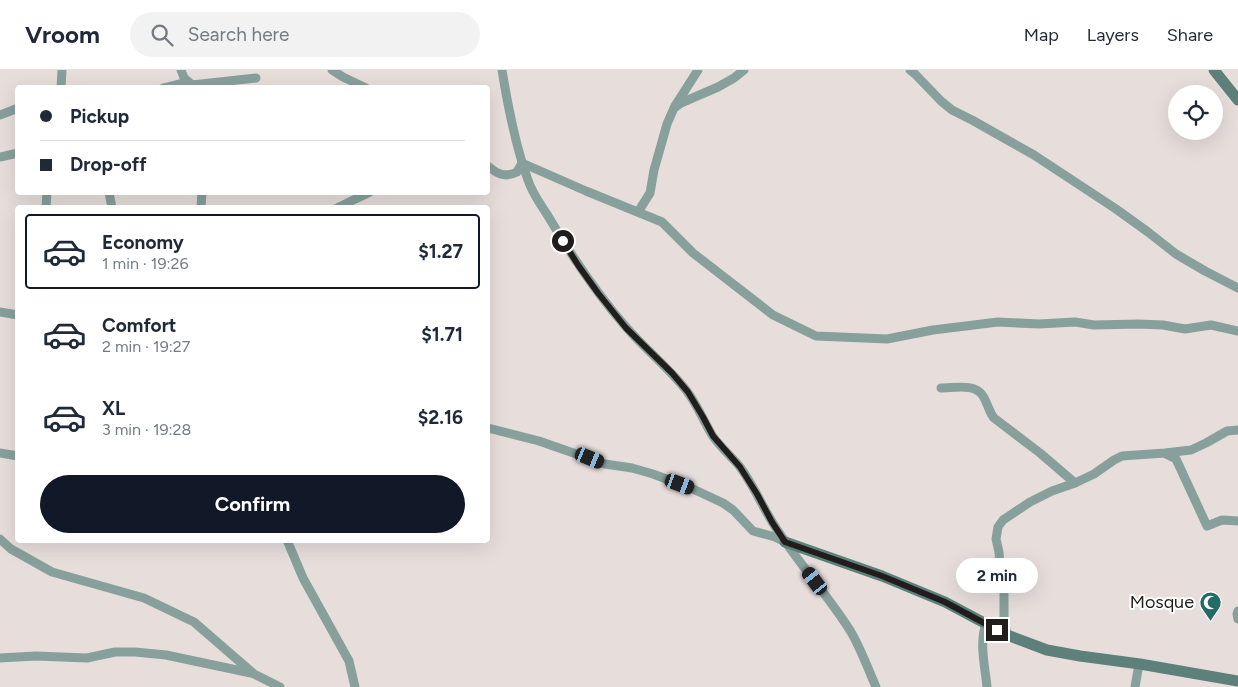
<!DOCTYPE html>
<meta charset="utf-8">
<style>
:root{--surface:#fff;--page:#f2f2f3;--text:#1f2937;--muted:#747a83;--line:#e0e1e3;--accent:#111827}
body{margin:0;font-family:Figtree,sans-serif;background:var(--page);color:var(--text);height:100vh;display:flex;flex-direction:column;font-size:19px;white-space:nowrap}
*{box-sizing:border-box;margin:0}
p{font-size:16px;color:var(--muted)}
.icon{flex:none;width:28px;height:28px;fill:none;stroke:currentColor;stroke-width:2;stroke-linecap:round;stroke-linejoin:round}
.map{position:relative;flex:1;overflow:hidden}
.panel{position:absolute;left:15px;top:135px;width:475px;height:338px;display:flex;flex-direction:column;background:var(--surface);border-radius:5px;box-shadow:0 5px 20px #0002}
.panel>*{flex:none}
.top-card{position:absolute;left:15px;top:15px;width:475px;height:110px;border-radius:5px;box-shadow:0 5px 20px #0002;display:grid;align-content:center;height:110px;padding:0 25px;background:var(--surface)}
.tools{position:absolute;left:1168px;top:15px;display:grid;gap:10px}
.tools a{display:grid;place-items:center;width:55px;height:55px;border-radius:50%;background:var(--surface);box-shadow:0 5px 20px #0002;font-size:25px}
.end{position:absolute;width:22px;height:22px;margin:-11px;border:6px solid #201d1c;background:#fff;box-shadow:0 0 0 2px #fff}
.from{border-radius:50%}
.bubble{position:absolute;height:35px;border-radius:18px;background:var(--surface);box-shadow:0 5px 20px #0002;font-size:16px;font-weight:700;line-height:35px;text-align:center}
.car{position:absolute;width:15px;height:30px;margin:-15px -8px;border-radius:6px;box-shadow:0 0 4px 1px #0007;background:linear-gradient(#222 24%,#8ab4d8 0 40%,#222 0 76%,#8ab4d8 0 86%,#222 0)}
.top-card b{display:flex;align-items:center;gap:18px;height:48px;font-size:19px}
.top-card b+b{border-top:1px solid var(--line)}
.top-card i{width:12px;height:12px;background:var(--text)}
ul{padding:9px 0 0;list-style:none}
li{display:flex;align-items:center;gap:15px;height:75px;margin:0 10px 8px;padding:0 15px;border:2px solid transparent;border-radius:5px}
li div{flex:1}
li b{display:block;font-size:19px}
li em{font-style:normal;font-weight:700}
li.active{border-color:var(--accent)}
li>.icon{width:45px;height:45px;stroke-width:1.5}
.button{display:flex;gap:10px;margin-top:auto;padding:10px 25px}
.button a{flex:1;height:58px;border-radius:30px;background:var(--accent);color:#fff;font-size:20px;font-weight:700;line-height:58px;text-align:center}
header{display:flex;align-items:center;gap:30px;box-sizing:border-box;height:70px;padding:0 25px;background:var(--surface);border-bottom:1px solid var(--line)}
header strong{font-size:24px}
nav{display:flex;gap:28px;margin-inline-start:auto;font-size:18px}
.search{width:350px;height:45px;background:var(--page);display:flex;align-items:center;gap:12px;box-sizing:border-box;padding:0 18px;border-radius:28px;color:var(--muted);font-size:19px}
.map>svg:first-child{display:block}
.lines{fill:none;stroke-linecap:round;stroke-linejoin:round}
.street{stroke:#88a09c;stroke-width:9}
.secondary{stroke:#5d807b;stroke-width:11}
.route{stroke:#201d1c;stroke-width:6}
.labels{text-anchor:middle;stroke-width:4;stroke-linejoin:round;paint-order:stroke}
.poi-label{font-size:18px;fill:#201d1c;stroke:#fff;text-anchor:end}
</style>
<header>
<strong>Vroom</strong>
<div class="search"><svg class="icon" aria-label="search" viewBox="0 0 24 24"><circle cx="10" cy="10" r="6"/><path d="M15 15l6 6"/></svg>Search here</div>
<nav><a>Map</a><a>Layers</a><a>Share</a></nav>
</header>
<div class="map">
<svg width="1238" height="617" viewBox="0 0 1238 617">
<rect width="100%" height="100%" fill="#e7dedc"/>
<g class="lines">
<g class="street">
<path d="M181,0l3,8 7,6"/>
<path d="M332,0l11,7 23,11"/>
<path d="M502,0c6,37 13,75 26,110 4,13 13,25 20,36 23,39 48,77 78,111 19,22 42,40 60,63 11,14 17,30 26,45 8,12 19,21 28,32 15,20 24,44 38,64 23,35 51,66 73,101 10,17 17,37 25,55"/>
<path d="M910,0l5,4 26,27 11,9 20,10 62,35 82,54 32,23 28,22 29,17 33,17"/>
<path d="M192,15l64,-7"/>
<path d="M61,18l1,-18"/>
<path d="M163,18l24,-6"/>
<path d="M675,36l23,-36"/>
<path d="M0,45l18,-7"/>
<path d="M0,87l18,-4"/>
<path d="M488,96c9,8 17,12 29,6l5,-9 64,28 76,31 31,31 80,62 43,21 71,3 46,-9 65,-8 41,2 36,-2 19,3 44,-1 25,1 22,4 26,-4 27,6"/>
<path d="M109,122l3,16"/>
<path d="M46,138l1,-16"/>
<path d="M201,138l1,-16"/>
<path d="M337,138l33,-16"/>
<path d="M638,142l12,-19 4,-23 13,-46 7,-16 7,-5 37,-16 16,-9 10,-8"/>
<path d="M0,242l18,3"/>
<path d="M941,318c14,0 34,-5 42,8 5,8 6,16 11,22l46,35 35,30"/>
<path d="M488,358l51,13 66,23 27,4 21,6 40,15 30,14 10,7 20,21 22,6 10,5"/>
<path d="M0,383l18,3"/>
<path d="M1166,384l10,5 31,67 15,-6 16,1"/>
<path d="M0,469l11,10 41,23 92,26 50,24 60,52 26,13"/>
<path d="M287,470l16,38 46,83 6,26"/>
<path d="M1238,541l-1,3 1,5"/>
<path d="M986,554c-7,20 -1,42 1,63"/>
<path d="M1007,565l-3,-16v-32l-4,-20 -1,-15 -3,-13 2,-12 5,-7 27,-18 22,-11 23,-8 19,-9 20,-14 8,-4 43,-3 26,-3 15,-7 21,-12 11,-1"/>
<path d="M0,588l36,-2 51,2 28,-6h20l31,3 85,18"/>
<path d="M1135,617l4,-23"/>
</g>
<g class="secondary">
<path d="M1214,0l24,30"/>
<path d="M785,472l97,34 63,26 62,33 40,15 33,6 60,8 98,17"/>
</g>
</g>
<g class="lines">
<path class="route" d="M563,171l15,24 20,28 28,35 46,45 16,19 15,25 10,19 27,31 17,27 15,28 13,20 97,34 63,26 52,28"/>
</g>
<defs>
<symbol id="mosque-pin" viewBox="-11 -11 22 30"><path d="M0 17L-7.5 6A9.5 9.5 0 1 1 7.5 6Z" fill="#226c65" stroke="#fff"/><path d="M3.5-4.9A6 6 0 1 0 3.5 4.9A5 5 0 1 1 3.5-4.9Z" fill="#fff"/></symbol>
</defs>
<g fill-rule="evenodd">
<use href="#mosque-pin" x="1198" y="520" width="25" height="34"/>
</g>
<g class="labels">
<g class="poi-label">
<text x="1194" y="538">Mosque</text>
</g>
</g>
</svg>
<div class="tools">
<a><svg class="icon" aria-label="locate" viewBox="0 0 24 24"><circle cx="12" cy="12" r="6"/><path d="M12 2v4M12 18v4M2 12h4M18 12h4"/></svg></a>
</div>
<i class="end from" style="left:563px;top:171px"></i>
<i class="end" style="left:997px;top:560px"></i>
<div class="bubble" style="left:956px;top:488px;width:82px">2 min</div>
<i class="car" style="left:590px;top:388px;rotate:112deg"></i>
<i class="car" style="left:680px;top:414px;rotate:110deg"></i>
<i class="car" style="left:815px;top:511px;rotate:323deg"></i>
<div class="top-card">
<b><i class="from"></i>Pickup</b>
<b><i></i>Drop-off</b>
</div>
<section class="panel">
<ul>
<li class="active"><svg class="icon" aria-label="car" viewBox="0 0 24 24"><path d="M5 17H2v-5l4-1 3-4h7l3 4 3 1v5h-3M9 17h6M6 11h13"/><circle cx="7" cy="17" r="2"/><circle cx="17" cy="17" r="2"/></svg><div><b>Economy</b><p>1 min · 19:26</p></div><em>$1.27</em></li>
<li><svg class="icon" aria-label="car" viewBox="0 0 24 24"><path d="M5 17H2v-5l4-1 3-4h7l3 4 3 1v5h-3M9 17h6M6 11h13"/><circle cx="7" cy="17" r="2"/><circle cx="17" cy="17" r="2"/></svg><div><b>Comfort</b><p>2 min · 19:27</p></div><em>$1.71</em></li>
<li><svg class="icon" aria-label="car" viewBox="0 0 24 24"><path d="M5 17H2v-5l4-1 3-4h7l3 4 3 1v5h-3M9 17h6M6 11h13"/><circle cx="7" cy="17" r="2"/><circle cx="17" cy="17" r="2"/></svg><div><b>XL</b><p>3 min · 19:28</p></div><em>$2.16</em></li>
</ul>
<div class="button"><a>Confirm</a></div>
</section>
</div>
